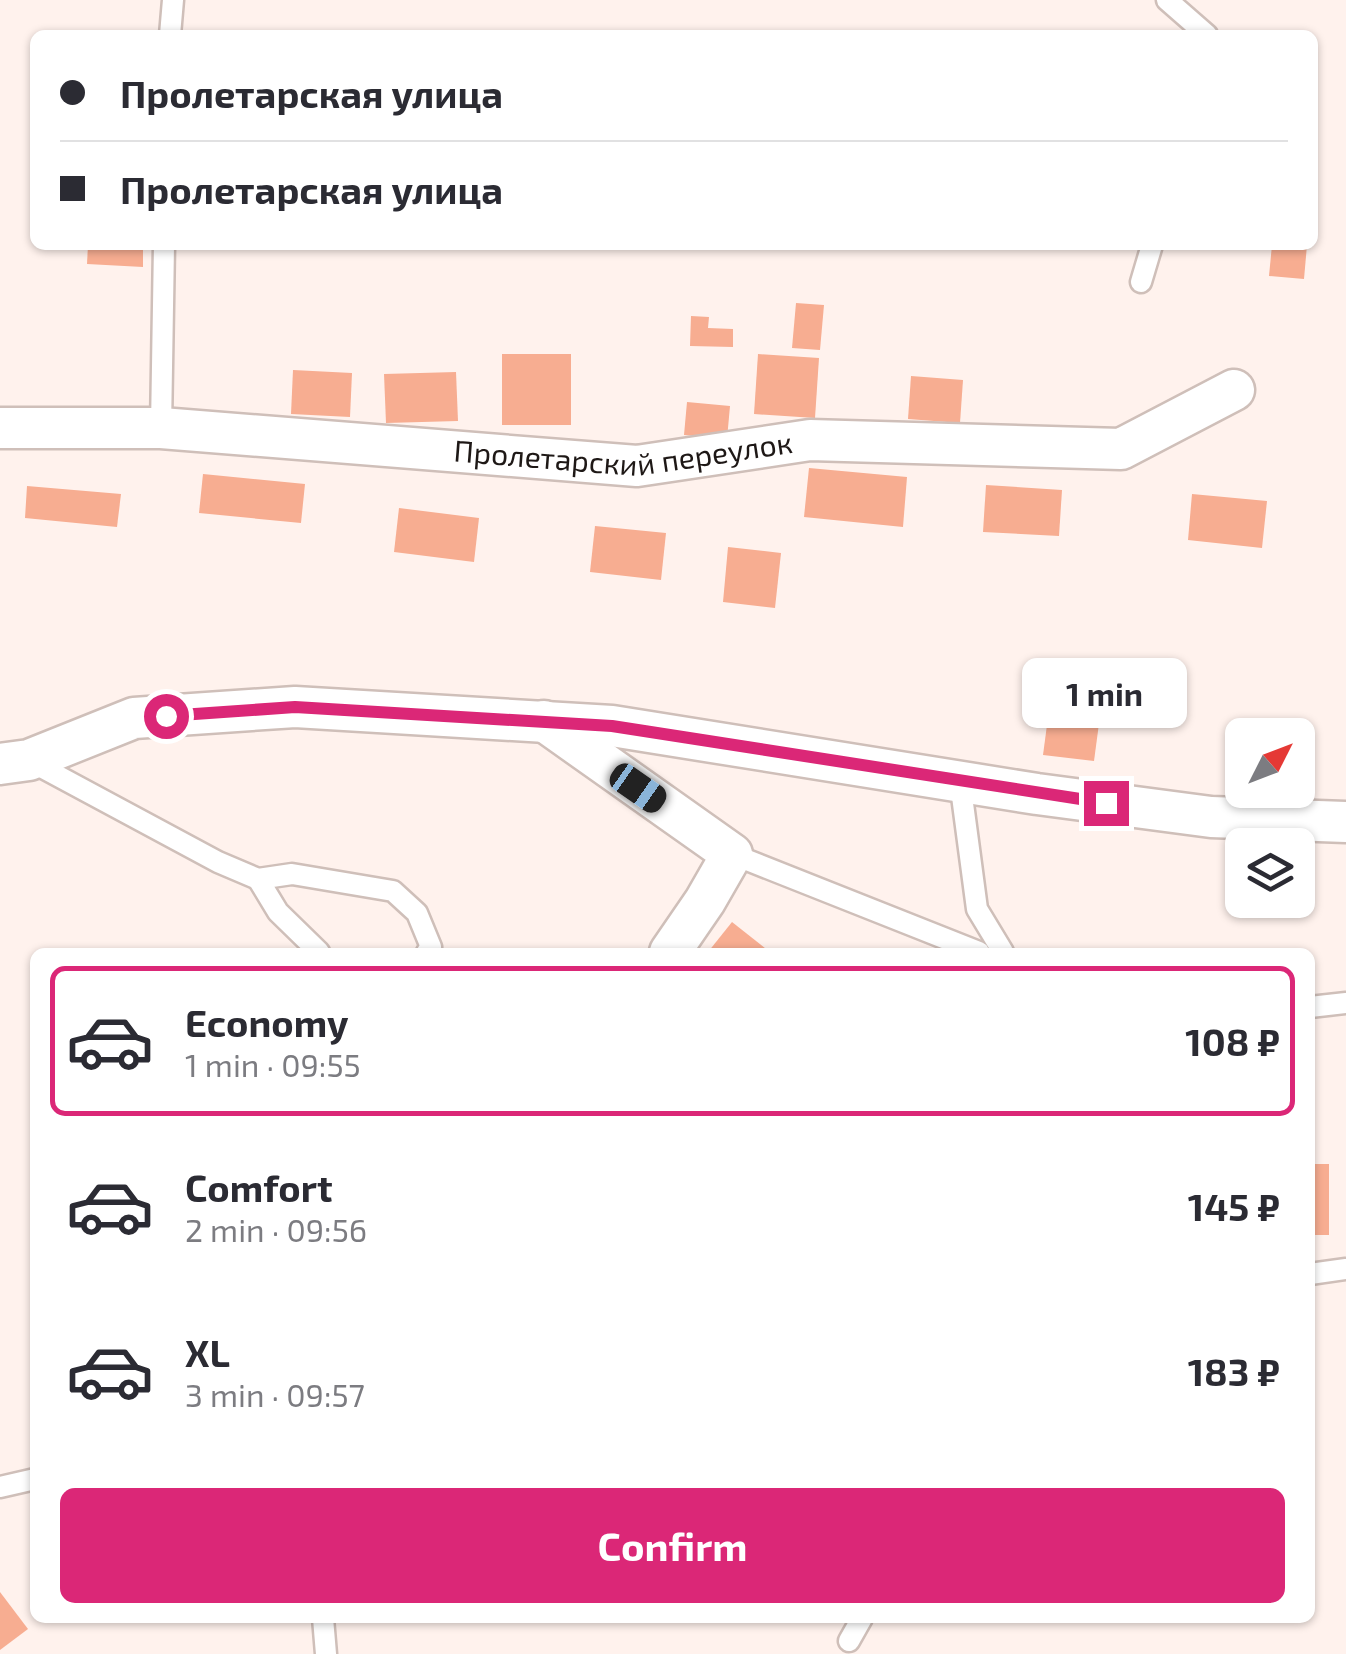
<!DOCTYPE html>
<meta charset="utf-8">
<style>
:root{--surface:#fff;--page:#f7f7f7;--text:#2b2b33;--muted:#7c7c81;--line:#e1e1e2;--accent:#db2777}
body{margin:0;font-family:"Exo 2",sans-serif;background:var(--page);color:var(--text);height:100vh;display:flex;flex-direction:column;font-size:38px;white-space:nowrap}
*{box-sizing:border-box;margin:0}
p{font-size:32px;color:var(--muted)}
.icon{flex:none;width:55px;height:55px;fill:none;stroke:currentColor;stroke-width:2;stroke-linecap:round;stroke-linejoin:round}
.map{position:relative;flex:1;overflow:hidden}
.details{position:absolute;left:30px;top:948px;width:1285px;height:675px;display:flex;flex-direction:column;background:var(--surface);border-radius:15px;box-shadow:0 2px 8px #0004}
.details>*{flex:none}
.top-card{position:absolute;left:30px;top:30px;width:1288px;height:220px;border-radius:15px;box-shadow:0 2px 8px #0004;display:grid;align-content:center;height:220px;padding:0 30px;background:var(--surface)}
.needle{width:65px;rotate:48deg}
.fabs{position:absolute;left:1225px;top:718px;display:grid;gap:20px}
.fabs a{display:grid;place-items:center;width:90px;height:90px;border-radius:15px;background:var(--surface);box-shadow:0 2px 8px #0004;font-size:50px}
.end{position:absolute;width:45px;height:45px;margin:-22px;border:12px solid #db2777;background:#fff;box-shadow:0 0 0 5px #fff}
.from{border-radius:50%}
.bubble{position:absolute;height:70px;border-radius:15px;background:var(--surface);box-shadow:0 2px 8px #0004;font-size:32px;font-weight:700;line-height:70px;text-align:center}
.car{position:absolute;width:30px;height:60px;margin:-30px -15px;border-radius:12px;box-shadow:0 0 8px 2px #0007;background:linear-gradient(#222 24%,#8ab4d8 0 40%,#222 0 76%,#8ab4d8 0 86%,#222 0)}
.top-card b{display:flex;align-items:center;gap:35px;height:95px;font-size:38px}
.top-card b+b{border-top:2px solid var(--line)}
.top-card i{width:25px;height:25px;background:var(--text)}
ul{padding:18px 0 0;list-style:none}
li{display:flex;align-items:center;gap:30px;height:150px;margin:0 20px 15px;padding:0 10px;border:5px solid transparent;border-radius:15px}
li div{flex:1}
li b{display:block;font-size:38px}
li em{font-style:normal;font-weight:700}
li.selected{border-color:var(--accent)}
li>.icon{width:90px;height:90px;stroke-width:1.5}
.cta{display:flex;gap:20px;margin-top:auto;padding:20px 30px}
.cta a{flex:1;height:115px;border-radius:15px;background:var(--accent);color:#fff;font-size:40px;font-weight:700;line-height:115px;text-align:center}
.map>svg:first-child{display:block}
.building{fill:#f7ad91}
.lines{fill:none;stroke-linecap:round;stroke-linejoin:round}
.lane-casing{stroke:#cfbfb9;stroke-width:25}
.street-casing{stroke:#cfbfb9;stroke-width:45}
.lane{stroke:#fff;stroke-width:20}
.street{stroke:#fff;stroke-width:40}
.route{stroke:#db2777;stroke-width:12}
.labels{text-anchor:middle;stroke-width:9;stroke-linejoin:round;paint-order:stroke}
.street-label{font-size:30px;fill:#1e1816;stroke:#fff}
</style>
<div class="map">
<svg width="1346" height="1654" viewBox="0 0 1346 1654">
<rect width="100%" height="100%" fill="#fff2ed"/>
<g class="building">
<path d="M88,245h55v22l-56,-3z"/>
<path d="M1272,245h35l-3,34 -35,-3z"/>
<path d="M796,303l28,2 -4,45 -28,-2z"/>
<path d="M691,316l18,1 -1,11 25,1v18l-43,-1z"/>
<rect x="502" y="354" width="69" height="71"/>
<path d="M758,354l61,4 -4,60 -61,-4z"/>
<path d="M293,370l59,3 -2,44 -59,-3z"/>
<path d="M456,372l2,49 -72,2 -2,-49z"/>
<path d="M911,376l52,4 -3,43 -52,-4z"/>
<path d="M687,402l43,4 -3,33 -43,-4z"/>
<path d="M809,468l98,9 -4,50 -99,-10z"/>
<path d="M203,474l102,10 -4,39 -102,-10z"/>
<path d="M986,485l76,5 -3,46 -76,-4z"/>
<path d="M27,486l94,8 -4,33 -92,-9z"/>
<path d="M1192,494l75,7 -5,47 -74,-8z"/>
<path d="M399,508l80,10 -5,44 -80,-10z"/>
<path d="M595,526l71,7 -5,47 -71,-8z"/>
<path d="M728,547l53,6 -6,55 -52,-6z"/>
<path d="M1051,695l51,6 -8,60 -51,-6z"/>
<path d="M732,922l38,30h-62z"/>
<rect x="1310" y="1164" width="19" height="71"/>
<path d="M0,1592l28,37 -28,21z"/>
</g>
<g class="lines">
<defs>
<g id="lane">
<path d="M1167,0l40,35"/>
<path d="M170,35l3,-35"/>
<path d="M1141,282l11,-37"/>
<path d="M161,428l3,-183"/>
<path d="M30,761l188,101 40,17 34,-5 101,17 24,22 14,34 -4,5"/>
<path d="M960,781l17,128 26,43"/>
<path d="M732,854l247,98"/>
<path d="M258,879l20,33 41,40"/>
<path d="M1310,1007l36,-4"/>
<path d="M1310,1274l36,-5"/>
<path d="M0,1487l35,-8"/>
<path d="M323,1618l3,36"/>
<path d="M849,1641l13,-23"/>
</g>
<g id="street">
<path id="s1" d="M0,428h161l476,38 173,-26 311,9 113,-59"/>
<path d="M544,721l188,133 -27,47 -35,51"/>
<path d="M0,764l29,-4 105,-42 161,-11 317,19 425,68 174,23 135,5"/>
</g>
</defs>
<use href="#lane" class="lane-casing"/>
<use href="#street" class="street-casing"/>
<use href="#lane" class="lane"/>
<use href="#street" class="street"/>
</g>
<g class="lines">
<path class="route" d="M166,716l129,-9 317,19 494,77"/>
</g>
<g class="labels">
<g class="street-label">
<text dy="10" stroke="none"><textPath href="#s1" startOffset="625">Пролетарский переулок</textPath></text>
</g>
</g>
</svg>
<div class="fabs">
<a><svg class="needle" viewBox="-14 -14 28 28"><path d="M0-13l5 13h-10z" fill="#e53935"/><path d="M0 13l5-13h-10z" fill="#7c7c81"/></svg></a>
<a><svg class="icon" aria-label="layers" viewBox="0 0 24 24"><path d="M12 4l9 5-9 5-9-5zM3 14l9 5 9-5"/></svg></a>
</div>
<i class="end from" style="left:166px;top:716px"></i>
<i class="end" style="left:1106px;top:803px"></i>
<div class="bubble" style="left:1022px;top:658px;width:165px">1 min</div>
<i class="car" style="left:638px;top:788px;rotate:125deg"></i>
<div class="top-card">
<b><i class="from"></i>Пролетарская улица</b>
<b><i></i>Пролетарская улица</b>
</div>
<section class="details">
<ul>
<li class="selected"><svg class="icon" aria-label="car" viewBox="0 0 24 24"><path d="M5 17H2v-5l4-1 3-4h7l3 4 3 1v5h-3M9 17h6M6 11h13"/><circle cx="7" cy="17" r="2"/><circle cx="17" cy="17" r="2"/></svg><div><b>Economy</b><p>1 min · 09:55</p></div><em>108 ₽</em></li>
<li><svg class="icon" aria-label="car" viewBox="0 0 24 24"><path d="M5 17H2v-5l4-1 3-4h7l3 4 3 1v5h-3M9 17h6M6 11h13"/><circle cx="7" cy="17" r="2"/><circle cx="17" cy="17" r="2"/></svg><div><b>Comfort</b><p>2 min · 09:56</p></div><em>145 ₽</em></li>
<li><svg class="icon" aria-label="car" viewBox="0 0 24 24"><path d="M5 17H2v-5l4-1 3-4h7l3 4 3 1v5h-3M9 17h6M6 11h13"/><circle cx="7" cy="17" r="2"/><circle cx="17" cy="17" r="2"/></svg><div><b>XL</b><p>3 min · 09:57</p></div><em>183 ₽</em></li>
</ul>
<div class="cta"><a>Confirm</a></div>
</section>
</div>
